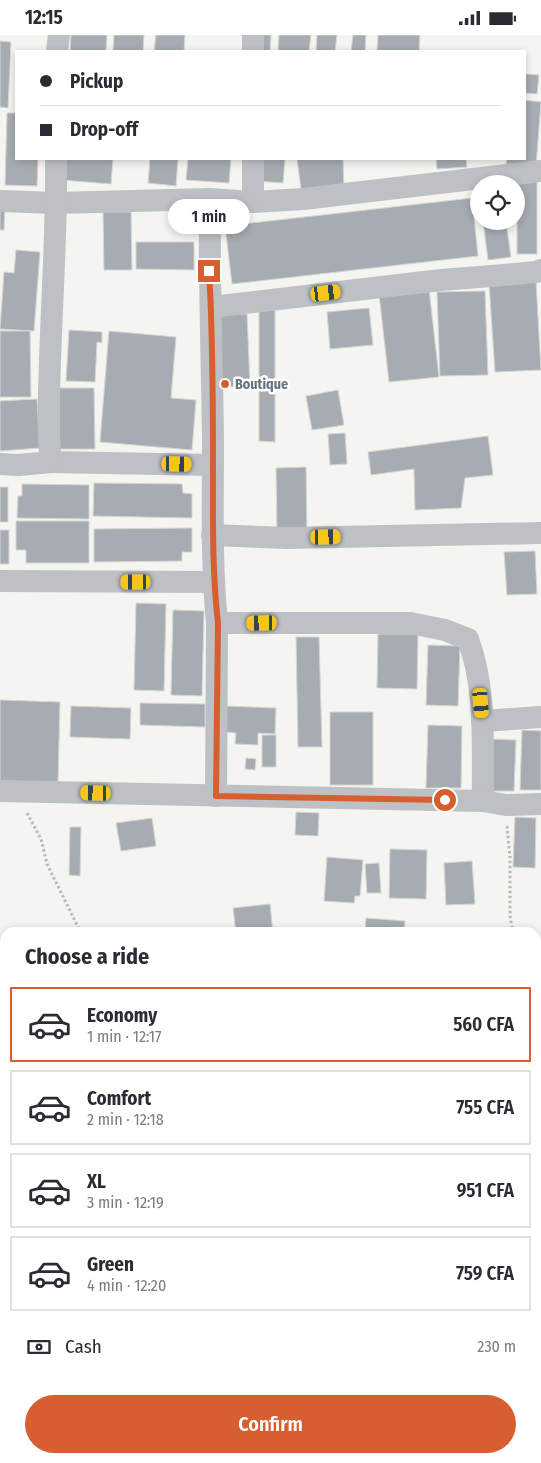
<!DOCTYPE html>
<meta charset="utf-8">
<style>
:root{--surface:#fff;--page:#f7f7f7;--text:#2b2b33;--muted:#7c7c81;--line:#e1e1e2;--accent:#d65e2f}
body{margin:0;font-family:"Fira Sans Condensed",sans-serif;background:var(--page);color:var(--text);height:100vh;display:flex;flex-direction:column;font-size:19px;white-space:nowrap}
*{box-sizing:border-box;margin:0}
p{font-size:16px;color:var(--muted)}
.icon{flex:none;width:28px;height:28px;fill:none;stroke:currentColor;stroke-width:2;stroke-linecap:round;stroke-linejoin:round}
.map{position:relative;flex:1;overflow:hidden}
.drawer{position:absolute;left:0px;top:892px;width:541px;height:536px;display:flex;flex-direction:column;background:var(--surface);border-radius:15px 15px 0 0;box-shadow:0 2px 8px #0003}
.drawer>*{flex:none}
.top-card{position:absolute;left:15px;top:15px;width:511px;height:110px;border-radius:0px;box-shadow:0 2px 8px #0003;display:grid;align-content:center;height:110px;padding:0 25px;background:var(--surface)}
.fabs{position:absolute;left:470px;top:140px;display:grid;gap:10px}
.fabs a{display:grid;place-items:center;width:55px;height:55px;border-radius:50%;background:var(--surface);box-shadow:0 2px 8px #0003;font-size:25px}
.end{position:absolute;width:22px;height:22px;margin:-11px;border:6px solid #d65e2f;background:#fff;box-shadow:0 0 0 2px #fff}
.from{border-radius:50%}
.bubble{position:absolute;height:35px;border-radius:18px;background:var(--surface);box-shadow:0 2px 8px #0003;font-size:16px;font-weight:600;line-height:35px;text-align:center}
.car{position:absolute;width:15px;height:30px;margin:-15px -8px;border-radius:6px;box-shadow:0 0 4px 1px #0007;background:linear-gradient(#f5c518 24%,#345 0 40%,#f5c518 0 76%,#345 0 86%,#f5c518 0)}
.top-card b{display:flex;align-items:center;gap:18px;height:48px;font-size:19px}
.top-card b+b{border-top:1px solid var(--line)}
.top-card i{width:12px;height:12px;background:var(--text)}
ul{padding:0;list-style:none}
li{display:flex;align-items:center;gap:15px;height:75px;margin:0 10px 8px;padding:0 15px;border:2px solid var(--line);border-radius:0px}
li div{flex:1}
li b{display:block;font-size:19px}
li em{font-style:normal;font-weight:600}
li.current{border-color:var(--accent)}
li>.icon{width:45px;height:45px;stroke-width:1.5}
h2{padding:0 25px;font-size:22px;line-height:60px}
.pay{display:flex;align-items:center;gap:12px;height:55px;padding:0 25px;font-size:19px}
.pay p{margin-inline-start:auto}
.primary-button{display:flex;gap:10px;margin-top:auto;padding:10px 25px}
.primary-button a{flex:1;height:58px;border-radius:30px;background:var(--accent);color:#fff;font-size:20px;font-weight:600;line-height:58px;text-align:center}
.status{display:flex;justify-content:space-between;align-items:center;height:35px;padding:0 25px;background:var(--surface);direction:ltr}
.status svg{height:14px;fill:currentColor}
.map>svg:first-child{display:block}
.building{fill:#a6acb2;stroke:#d5d5d3}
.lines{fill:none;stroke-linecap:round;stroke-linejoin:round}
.path{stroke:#b7b9bc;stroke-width:3;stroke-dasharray:2.5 2.5;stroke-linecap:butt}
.street{stroke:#bdc0c4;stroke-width:22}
.route{stroke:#d65e2f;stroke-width:6}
.poi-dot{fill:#d65e2f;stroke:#fff;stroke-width:2}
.labels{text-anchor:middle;stroke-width:5;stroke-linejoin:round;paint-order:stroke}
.poi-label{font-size:14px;font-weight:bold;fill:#65727f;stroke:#fff;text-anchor:start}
</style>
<div class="status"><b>12:15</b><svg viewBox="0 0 49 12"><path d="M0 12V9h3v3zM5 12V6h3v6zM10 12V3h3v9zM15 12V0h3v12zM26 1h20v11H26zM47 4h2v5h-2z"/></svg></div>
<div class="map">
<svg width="541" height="1428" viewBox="0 0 541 1428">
<rect width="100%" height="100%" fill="#f4f4f0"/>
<g class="building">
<path d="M71,0h36l-1,16h-36z"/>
<path d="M114,0h30l-1,16h-30z"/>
<path d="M156,0h29l-1,16h-30z"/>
<path d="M257,0h14l-1,16h-14z"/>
<path d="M279,0h32l-2,16h-31z"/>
<path d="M317,0h20l-2,16h-19z"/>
<path d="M353,0h13l-1,16h-14z"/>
<path d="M378,0h42l-1,16h-42z"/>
<path d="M0,6l11,1 -3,66 -8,-1z"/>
<path d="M525,39l14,1 -2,19 -12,-1z"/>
<path d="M525,65l16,2 -5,65 -30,-3 1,-5h18z"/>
<path d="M7,78h9v46h22l-1,27 -32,-1z"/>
<path d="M64,124h49l-2,25 -49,-4z"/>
<path d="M150,124h28l-2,27 -28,-3z"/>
<path d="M188,124h43l-2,24 -43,-3z"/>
<path d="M257,124h28l-2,24 -28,-2z"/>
<path d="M297,124h46l1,33 -42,4z"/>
<path d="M436,124h30l1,8 -30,2z"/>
<rect x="517" y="147" width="20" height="72"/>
<path d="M472,163l6,58 -246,28 -7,-58z"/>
<path d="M0,172h5l-1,23h-4z"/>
<path d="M103,177h28l1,58h-28z"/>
<path d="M483,186h23l5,36 -23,3z"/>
<path d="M136,207h58v28l-58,-1z"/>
<path d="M16,215l24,2 -6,79 -34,-2 4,-57 10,1z"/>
<path d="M536,246l5,89 -46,2 -6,-89z"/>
<path d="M429,254l10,88 -50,5 -10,-88z"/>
<path d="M485,256l3,84 -48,1 -3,-84z"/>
<path d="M259,273h16v134l-16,-1z"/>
<path d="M369,273l4,37 -43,4 -3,-37z"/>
<path d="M247,279l3,72 -30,1 -3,-72z"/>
<path d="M69,295l33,2v11l-5,-1 -2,40 -29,-1z"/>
<path d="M0,296h30l1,66h-31z"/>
<path d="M109,296l67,6 -5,61 25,2 -4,50 -92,-8z"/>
<path d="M59,353h35l1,61h-36z"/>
<path d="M338,355l6,35 -32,5 -6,-34z"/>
<path d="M37,364l3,49 -40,3v-50z"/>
<path d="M345,398l2,31 -17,1 -2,-31z"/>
<path d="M488,401l5,39 -28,3 -4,30 -46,2 -1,-41 -43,6 -3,-23z"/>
<path d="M306,432l1,66h-30l-1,-65z"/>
<path d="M94,448l88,1 1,9 9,1v24l-99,-2z"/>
<path d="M22,449l67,1v34l-72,-1 1,-22h4z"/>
<rect x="0" y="452" width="8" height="35"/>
<path d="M16,486h73v42h-63v-13h-10z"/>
<path d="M192,493v24h-10v9l-88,1v-33z"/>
<rect x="0" y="495" width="9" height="34"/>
<path d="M535,516l2,43 -30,1 -3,-43z"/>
<path d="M136,568l30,1 -2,87 -30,-1z"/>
<path d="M173,575l31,1 -2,85 -31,-1z"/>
<path d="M378,599h40l-1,55 -40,-1z"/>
<path d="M296,602h23l3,110h-24z"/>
<path d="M428,610l32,1 -2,60 -32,-1z"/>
<path d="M0,665l60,2 -2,80 -58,-1z"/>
<path d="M140,668l65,1v23l-65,-2z"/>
<path d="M71,671l60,2 -1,31 -60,-2z"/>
<path d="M227,671l49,2 -1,26 -17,-1v12l-23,-1 1,-11 -10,-1z"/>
<rect x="330" y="677" width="43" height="73"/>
<path d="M428,690l34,1 -1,62h-35z"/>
<path d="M522,695l19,1v59h-21z"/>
<rect x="262" y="700" width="14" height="32"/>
<path d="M490,704l26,1 -2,51h-26z"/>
<path d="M246,723l10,1 -1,11 -10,-1z"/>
<path d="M296,777l23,1 -1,23 -23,-1z"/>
<path d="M515,782l21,1 -1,50 -22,-1z"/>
<path d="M152,783l4,28 -35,5 -5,-28z"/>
<path d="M70,792h11l-1,49 -11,-1z"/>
<path d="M390,814l37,1 -1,49 -37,-1z"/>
<path d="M327,822l36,3 -3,36h-5l-1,7 -30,-2z"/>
<path d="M472,826l3,43 -29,1 -2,-42z"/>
<path d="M379,828l2,30h-14l-2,-29z"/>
<path d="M270,869l3,29h-37l-3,-25z"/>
<path d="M366,883l39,3 -1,12h-39z"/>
<rect x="0" y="1036" width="5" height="43"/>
<path d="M536,1224l5,1v76h-5z"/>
<rect x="0" y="1270" width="5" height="21"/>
</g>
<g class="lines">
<g class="path">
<path d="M27,778l14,26 6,25 34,69"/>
<path d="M507,791l3,31v59l3,17"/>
<path d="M0,966l5,1"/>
</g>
<g class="street">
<path d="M57,16l2,-16"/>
<path d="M253,16v-16"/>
<path d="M210,164c-1,81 2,161 3,241 0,61 -2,122 4,183l-1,173"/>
<path d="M0,166l56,2 154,-4 43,3 50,-3 238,-28"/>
<path d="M253,167v-43"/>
<path d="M211,272l230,-27 75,-6 20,-2 5,-2"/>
<path d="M51,427l162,3"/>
<path d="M0,429l19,1 32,-3c-4,-33 -2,-67 -1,-100 2,-68 7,-135 6,-203"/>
<path d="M212,500l75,3 254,-5"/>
<path d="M0,546l214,1"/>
<path d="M217,588h193l35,7 23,9c19,51 14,108 15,162"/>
<path d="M482,686l59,-4"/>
<path d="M0,756l483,10 23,4 35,-1"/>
<path d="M536,988l5,-4"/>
<path d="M536,1085l4,98"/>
<path d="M0,1187l5,1"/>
<path d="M536,1364l5,-4"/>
<path d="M475,1428l4,-4"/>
</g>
</g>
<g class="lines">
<path class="route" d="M209,236c4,65 4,130 4,195 0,53 -1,105 5,157l-2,173 229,4"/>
</g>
<circle class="poi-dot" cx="225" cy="349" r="5"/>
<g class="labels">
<g class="poi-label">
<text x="235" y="354">Boutique</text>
</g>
</g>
</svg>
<div class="fabs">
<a><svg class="icon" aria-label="locate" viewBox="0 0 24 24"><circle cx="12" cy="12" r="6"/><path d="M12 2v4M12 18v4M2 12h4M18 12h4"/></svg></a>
</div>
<i class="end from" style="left:445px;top:765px"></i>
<i class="end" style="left:209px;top:236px"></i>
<div class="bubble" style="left:168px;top:164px;width:82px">1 min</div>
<i class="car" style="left:326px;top:258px;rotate:83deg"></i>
<i class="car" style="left:177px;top:429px;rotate:91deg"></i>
<i class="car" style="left:326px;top:502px;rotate:89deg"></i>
<i class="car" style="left:136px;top:547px;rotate:270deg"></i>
<i class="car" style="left:262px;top:588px;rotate:269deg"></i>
<i class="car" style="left:481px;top:668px;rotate:175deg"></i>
<i class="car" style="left:96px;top:758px;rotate:271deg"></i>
<div class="top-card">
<b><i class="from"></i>Pickup</b>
<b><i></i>Drop-off</b>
</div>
<section class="drawer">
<h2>Choose a ride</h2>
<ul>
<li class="current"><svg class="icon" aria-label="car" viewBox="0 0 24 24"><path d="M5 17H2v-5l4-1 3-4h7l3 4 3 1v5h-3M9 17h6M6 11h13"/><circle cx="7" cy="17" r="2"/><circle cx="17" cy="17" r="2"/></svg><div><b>Economy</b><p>1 min · 12:17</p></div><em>560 CFA</em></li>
<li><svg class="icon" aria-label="car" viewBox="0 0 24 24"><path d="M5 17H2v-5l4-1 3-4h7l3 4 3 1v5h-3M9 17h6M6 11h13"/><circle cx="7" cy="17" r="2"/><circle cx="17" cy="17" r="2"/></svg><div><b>Comfort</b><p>2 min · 12:18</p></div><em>755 CFA</em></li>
<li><svg class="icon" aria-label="car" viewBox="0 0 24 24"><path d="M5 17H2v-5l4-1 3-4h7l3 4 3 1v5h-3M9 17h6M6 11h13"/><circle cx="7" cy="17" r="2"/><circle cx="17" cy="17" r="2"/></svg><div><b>XL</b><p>3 min · 12:19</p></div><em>951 CFA</em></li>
<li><svg class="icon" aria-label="car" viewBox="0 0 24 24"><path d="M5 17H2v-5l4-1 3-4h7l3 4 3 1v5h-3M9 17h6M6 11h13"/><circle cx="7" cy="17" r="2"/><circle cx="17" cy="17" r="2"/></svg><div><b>Green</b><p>4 min · 12:20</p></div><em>759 CFA</em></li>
</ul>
<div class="pay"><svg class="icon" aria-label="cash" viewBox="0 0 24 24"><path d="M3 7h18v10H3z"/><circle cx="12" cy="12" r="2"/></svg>Cash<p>230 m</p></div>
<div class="primary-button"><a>Confirm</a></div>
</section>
</div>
